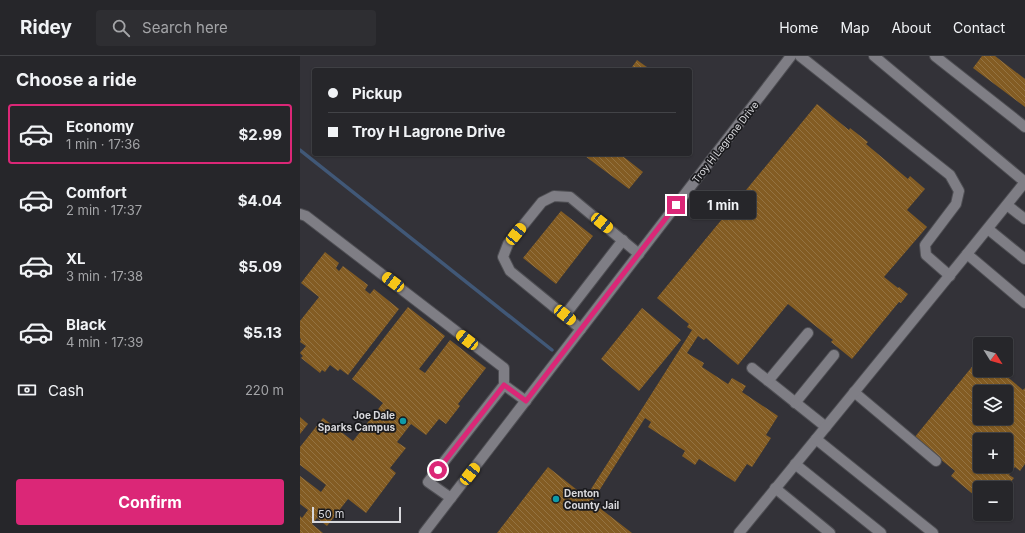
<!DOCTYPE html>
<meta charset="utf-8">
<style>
:root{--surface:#26262a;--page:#2e2e32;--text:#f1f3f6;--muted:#a4a5a8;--line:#424347;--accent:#db2777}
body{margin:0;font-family:Inter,sans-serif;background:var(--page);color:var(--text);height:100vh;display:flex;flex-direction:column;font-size:15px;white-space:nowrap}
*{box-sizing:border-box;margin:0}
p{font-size:13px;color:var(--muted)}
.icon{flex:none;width:22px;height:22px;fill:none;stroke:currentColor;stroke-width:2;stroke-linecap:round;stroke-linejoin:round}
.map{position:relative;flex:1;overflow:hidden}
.panel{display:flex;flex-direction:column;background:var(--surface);width:300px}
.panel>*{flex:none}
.banner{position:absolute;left:12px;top:12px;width:380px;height:88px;border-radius:4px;box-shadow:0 1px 3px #0004,0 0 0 1px var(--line);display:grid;align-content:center;height:88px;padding:0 16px;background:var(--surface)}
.needle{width:26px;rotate:127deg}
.tools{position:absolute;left:673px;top:281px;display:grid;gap:8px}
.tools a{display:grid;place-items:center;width:40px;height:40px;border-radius:4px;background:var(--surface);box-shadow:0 1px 3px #0004,0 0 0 1px var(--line);font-size:20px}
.scale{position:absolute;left:12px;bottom:10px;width:89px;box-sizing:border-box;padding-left:4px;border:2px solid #d8d8dc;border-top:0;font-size:11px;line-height:14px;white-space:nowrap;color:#d8d8dc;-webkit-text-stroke:3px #1a1a1d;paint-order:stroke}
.end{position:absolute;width:18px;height:18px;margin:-9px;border:5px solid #db2777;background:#fff;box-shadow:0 0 0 2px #fff}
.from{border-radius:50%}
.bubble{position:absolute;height:28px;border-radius:4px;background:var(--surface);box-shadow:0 1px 3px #0004,0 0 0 1px var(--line);font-size:13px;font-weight:700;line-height:28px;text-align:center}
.car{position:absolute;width:12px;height:24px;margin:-12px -6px;border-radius:5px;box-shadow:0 0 3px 1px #0007;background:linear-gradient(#f5c518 24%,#345 0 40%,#f5c518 0 76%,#345 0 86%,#f5c518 0)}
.banner b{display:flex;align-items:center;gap:14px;height:38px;font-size:15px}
.banner b+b{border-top:1px solid var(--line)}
.banner i{width:10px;height:10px;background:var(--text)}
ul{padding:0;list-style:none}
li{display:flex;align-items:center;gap:12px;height:60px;margin:0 8px 6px;padding:0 8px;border:2px solid transparent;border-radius:4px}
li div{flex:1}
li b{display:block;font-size:15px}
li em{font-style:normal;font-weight:700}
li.selected{border-color:var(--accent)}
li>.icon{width:36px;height:36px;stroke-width:1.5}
h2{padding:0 16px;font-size:18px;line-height:48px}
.pay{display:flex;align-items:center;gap:10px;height:44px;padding:0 16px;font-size:15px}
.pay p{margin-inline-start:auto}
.button{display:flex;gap:8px;margin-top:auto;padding:8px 16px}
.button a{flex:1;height:46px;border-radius:4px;background:var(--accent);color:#fff;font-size:16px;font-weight:700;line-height:46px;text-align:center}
header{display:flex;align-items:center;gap:24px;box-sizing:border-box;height:56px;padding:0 20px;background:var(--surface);border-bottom:1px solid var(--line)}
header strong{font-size:19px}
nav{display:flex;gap:22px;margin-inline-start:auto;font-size:14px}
.search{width:280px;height:36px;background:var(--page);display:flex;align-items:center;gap:10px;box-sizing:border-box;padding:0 14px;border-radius:4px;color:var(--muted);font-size:15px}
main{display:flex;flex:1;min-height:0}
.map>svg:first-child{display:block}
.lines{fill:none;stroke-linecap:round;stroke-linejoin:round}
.stream{stroke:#415877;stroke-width:3.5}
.building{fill:url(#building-back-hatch);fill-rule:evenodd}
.minor-casing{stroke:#4f4f54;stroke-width:12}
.minor{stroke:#7f7e85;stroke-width:10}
.route{stroke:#db2777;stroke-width:5}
.culture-dot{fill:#0f9aa8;stroke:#1a1a1d;stroke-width:1.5}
.labels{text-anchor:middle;stroke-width:3.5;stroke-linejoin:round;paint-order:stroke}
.street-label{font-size:10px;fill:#d8d8dc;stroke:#1a1a1d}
.poi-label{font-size:10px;font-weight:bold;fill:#d8d8dc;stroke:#1a1a1d;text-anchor:end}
</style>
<header>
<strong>Ridey</strong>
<div class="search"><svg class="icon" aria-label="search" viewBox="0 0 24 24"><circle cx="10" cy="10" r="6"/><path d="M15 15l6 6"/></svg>Search here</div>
<nav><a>Home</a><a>Map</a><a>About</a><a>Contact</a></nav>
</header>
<main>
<section class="panel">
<h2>Choose a ride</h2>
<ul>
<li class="selected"><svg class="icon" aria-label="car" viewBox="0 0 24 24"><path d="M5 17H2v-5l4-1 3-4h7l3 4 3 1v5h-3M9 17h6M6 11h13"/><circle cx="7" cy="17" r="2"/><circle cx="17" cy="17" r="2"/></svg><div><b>Economy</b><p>1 min · 17:36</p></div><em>$2.99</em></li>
<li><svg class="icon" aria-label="car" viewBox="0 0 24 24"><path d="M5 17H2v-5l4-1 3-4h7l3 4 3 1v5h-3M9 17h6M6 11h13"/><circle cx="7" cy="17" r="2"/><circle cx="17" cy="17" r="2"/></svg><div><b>Comfort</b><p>2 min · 17:37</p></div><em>$4.04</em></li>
<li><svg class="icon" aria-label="car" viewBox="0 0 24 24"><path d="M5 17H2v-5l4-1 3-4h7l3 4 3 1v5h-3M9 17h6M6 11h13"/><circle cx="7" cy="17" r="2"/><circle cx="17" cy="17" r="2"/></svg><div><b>XL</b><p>3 min · 17:38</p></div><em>$5.09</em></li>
<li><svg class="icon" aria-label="car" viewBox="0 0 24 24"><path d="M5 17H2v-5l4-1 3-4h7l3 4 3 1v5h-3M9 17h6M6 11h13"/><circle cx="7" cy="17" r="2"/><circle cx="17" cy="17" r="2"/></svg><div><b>Black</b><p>4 min · 17:39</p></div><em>$5.13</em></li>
</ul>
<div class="pay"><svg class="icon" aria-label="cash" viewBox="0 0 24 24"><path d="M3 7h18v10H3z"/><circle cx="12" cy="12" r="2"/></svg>Cash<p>220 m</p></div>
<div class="button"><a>Confirm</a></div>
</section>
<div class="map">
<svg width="725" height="477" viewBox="0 0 725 477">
<defs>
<pattern id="building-back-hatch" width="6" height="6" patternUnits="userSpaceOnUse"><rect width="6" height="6" fill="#835c23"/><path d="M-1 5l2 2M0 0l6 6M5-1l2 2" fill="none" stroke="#947342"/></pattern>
</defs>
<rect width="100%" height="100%" fill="#333238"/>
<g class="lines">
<path class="stream" d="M0,94l252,200"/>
</g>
<g class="building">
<path d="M682,0h13l30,23v28l-52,-39z"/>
<path d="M337,4l14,10h-21z"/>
<path d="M517,48l32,26 1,-2 18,14 -2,2 42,35 2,-3 15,13 -18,21 20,17 -43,50 14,11 1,-1 9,7 -7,9 -2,-1 -47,57 -21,-17 2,-2 -45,-36 -50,61 -32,-27 -2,2 -6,-4 -11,17 17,10 -2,4 26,17 4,-6 14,8 -4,6 36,24 -12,19 5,3 -19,29 -5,-3 -12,18 -36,-23 -4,6 -13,-9 3,-5 -37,-24 3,-5 -6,-4 -53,84 40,31h-135l51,-66 38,30 106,-167 -5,-3 2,-3 -32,-26z"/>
<path d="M286,98h34l23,18 -14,17 -44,-33z"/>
<path d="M261,155l32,25 -37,48 -33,-26z"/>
<path d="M25,196l14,11 -3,5 3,3 4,-5 25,19 -3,5 5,4 4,-5 25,20 -51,66 -8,-6 -2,2 -8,-6 -5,7 -3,-2 -2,3 -19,-15 2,-2 -3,-3 6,-7 -6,-4 1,-3 -1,-1v-17l19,-24 -18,-14z"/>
<path d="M108,251l37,29 -26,33 6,4 25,-33 36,28 -28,36 2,2 -14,18 -7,-5 -13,16 -15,-11 -14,18 9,6 -16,20 6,5 -30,40 -18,-14 -21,27 -10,-8 -5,6 11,9h-23v-17l2,2 6,-8 -8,-6v-28l21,16 5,-7 -26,-20v-18l23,-29 30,23 30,-38 -31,-24z"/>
<path d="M342,252l39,32 -42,51 -38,-32z"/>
<path d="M680,301v13h19l24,20 2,-2v76l-5,7 -5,-4 -6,8 5,3 -8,10h-26v12l-29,-24 4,-5 -41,-33zM680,336h26v26h-26zM680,384h26v26h-26z"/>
<path d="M0,361l8,7 -8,10z"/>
</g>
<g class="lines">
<defs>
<g id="minor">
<path d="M500,0l150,119 9,16 -3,13 -31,41 1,10 24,21"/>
<path d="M574,0l151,126"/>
<path d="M635,0l90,71"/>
<path d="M707,149l18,14"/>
<path d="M0,158l6,2 198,152v17"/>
<path d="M688,173l37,30"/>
<path d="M667,198l58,-72"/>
<path d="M265,259l58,-75"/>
<path d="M281,273l-71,-58 -7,-14 5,-13 34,-42 12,-6 16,1 69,57"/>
<path d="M452,312l74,59"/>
<path d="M468,325l40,-48"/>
<path d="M554,336l82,69"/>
<path d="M495,347l39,-48"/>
<path d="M495,408l86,69"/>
<path d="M475,432l55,45"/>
<path d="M151,442l-23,-16 76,-97 22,16"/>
<path d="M124,477l367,-477"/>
<path d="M439,477l77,-94"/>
<path d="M633,477l-117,-94 151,-185 58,49"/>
</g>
</defs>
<use href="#minor" class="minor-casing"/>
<use href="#minor" class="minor"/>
</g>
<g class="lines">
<path class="route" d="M138,414l66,-85 22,16 150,-196"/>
</g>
<g class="culture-dot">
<circle cx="103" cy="365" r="4"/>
<circle cx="256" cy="443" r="4"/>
</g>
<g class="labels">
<g class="street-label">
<text transform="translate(425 86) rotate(-52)" y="4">Troy H Lagrone Drive</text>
</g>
<g class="poi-label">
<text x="95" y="363">Joe Dale<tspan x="95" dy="12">Sparks Campus</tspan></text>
<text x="264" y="441" text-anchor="start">Denton<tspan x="264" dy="12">County Jail</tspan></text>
</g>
</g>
</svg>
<div class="tools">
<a><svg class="needle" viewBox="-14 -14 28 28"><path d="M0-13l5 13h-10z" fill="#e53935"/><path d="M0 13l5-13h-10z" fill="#a4a5a8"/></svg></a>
<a><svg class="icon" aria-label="layers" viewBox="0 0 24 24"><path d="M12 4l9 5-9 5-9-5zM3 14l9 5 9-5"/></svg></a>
<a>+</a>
<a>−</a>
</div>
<div class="scale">50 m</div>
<i class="end from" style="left:138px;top:414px"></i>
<i class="end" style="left:376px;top:149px"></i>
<div class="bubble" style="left:390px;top:135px;width:66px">1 min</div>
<i class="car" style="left:302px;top:167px;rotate:129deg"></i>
<i class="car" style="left:216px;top:178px;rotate:39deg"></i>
<i class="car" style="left:93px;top:226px;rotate:307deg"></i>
<i class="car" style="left:265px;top:259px;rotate:129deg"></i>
<i class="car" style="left:167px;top:284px;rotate:308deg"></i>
<i class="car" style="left:170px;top:418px;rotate:38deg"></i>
<div class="banner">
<b><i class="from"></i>Pickup</b>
<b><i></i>Troy H Lagrone Drive</b>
</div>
</div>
</main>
